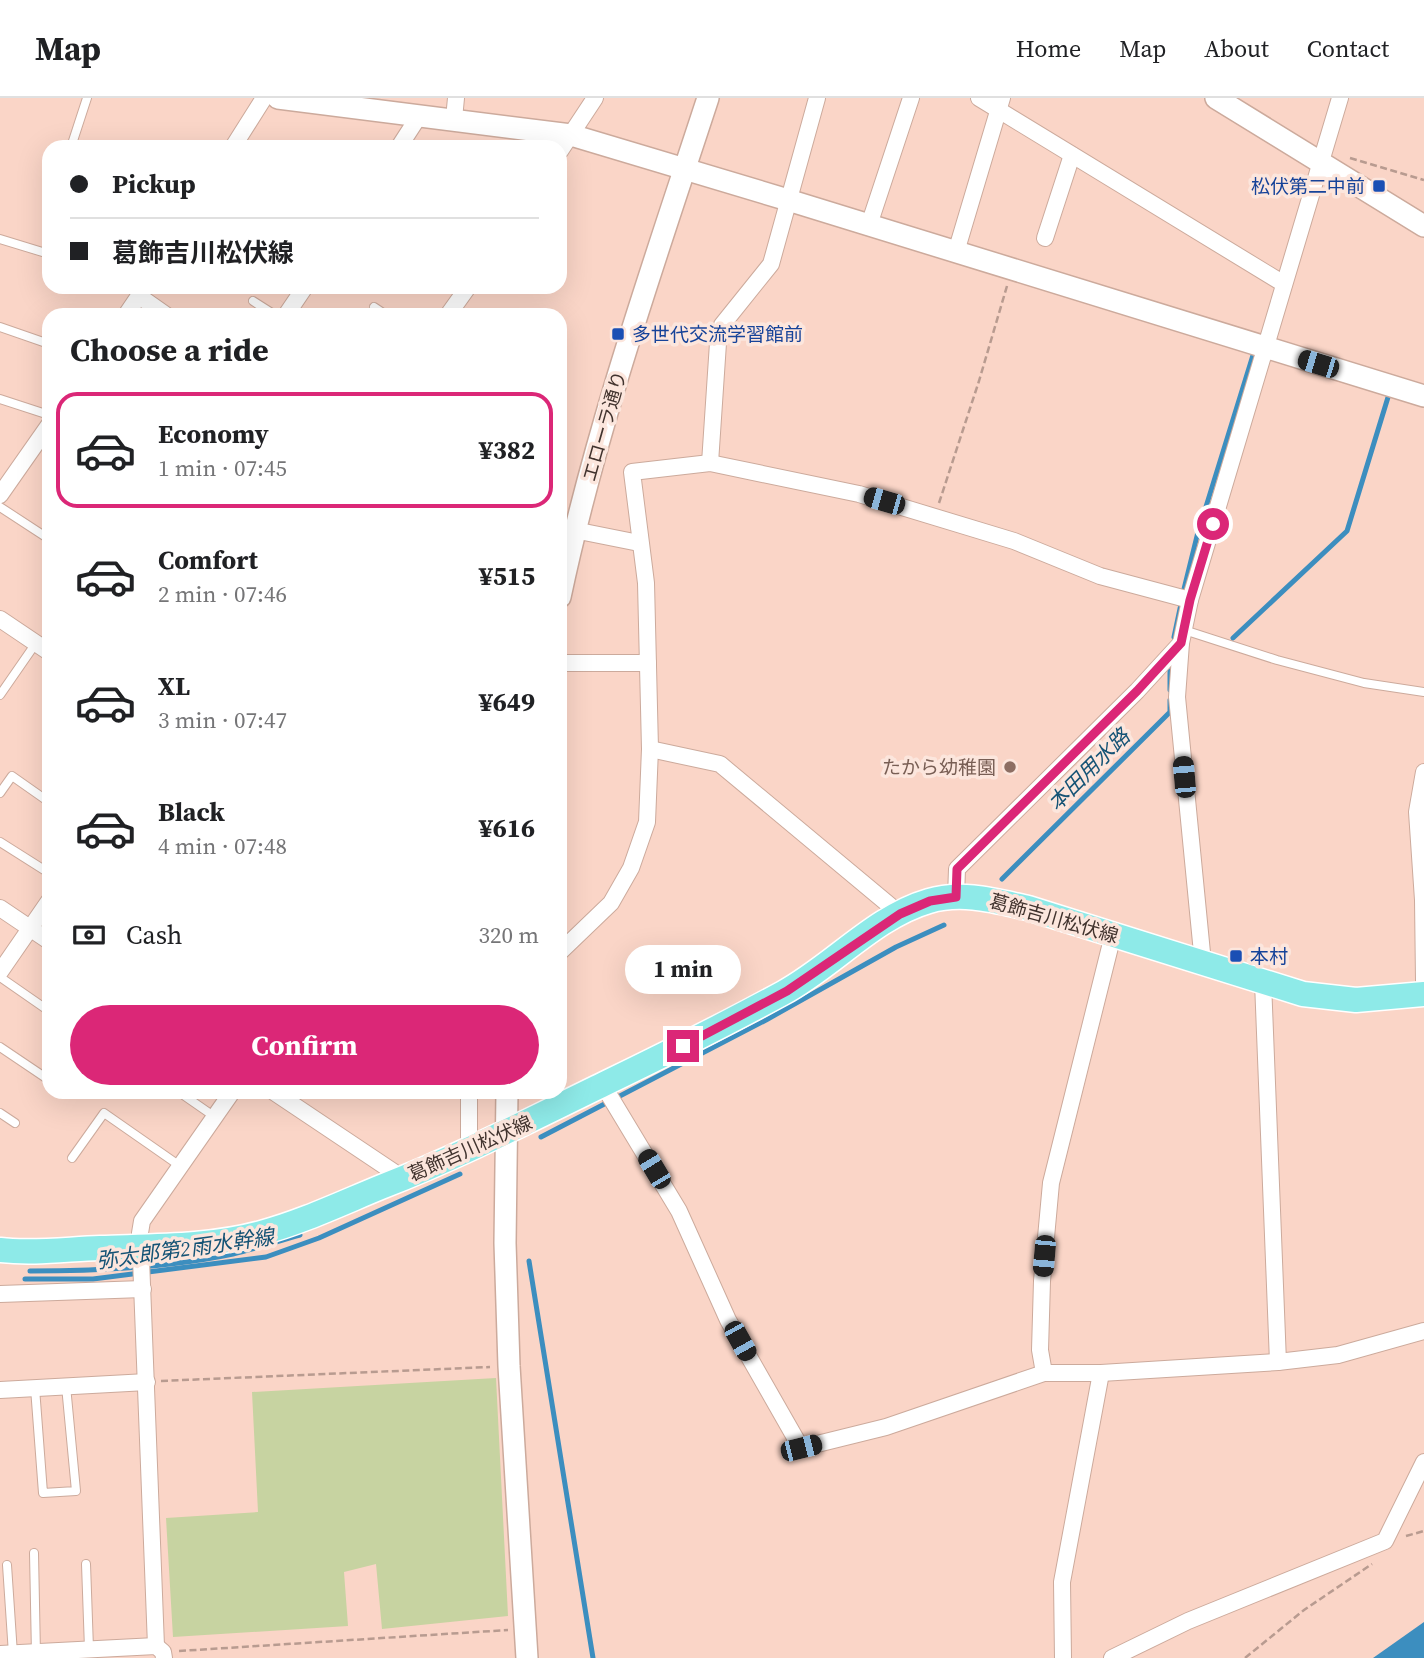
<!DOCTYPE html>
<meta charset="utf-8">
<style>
:root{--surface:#fff;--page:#f2f2f2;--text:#202124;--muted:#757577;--line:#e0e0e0;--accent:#db2777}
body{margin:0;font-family:"Source Serif 4","Noto Sans JP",serif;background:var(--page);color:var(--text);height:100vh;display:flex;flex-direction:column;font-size:26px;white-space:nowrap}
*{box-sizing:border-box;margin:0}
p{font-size:23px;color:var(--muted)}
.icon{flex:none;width:38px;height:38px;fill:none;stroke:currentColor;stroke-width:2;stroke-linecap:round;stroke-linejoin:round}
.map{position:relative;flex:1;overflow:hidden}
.panel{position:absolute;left:42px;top:210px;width:525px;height:791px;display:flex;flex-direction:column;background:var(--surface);border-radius:21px;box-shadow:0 7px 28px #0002}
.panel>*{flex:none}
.guide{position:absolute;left:42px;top:42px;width:525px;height:154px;border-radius:21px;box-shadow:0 7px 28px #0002;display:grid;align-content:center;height:154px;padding:0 28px;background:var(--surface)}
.end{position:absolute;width:32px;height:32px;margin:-16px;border:9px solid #db2777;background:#fff;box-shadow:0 0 0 4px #fff}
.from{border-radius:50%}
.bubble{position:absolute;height:49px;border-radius:24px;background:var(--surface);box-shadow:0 7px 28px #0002;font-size:23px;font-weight:700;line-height:49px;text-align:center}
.car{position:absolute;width:21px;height:42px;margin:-21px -10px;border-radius:9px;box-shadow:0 0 5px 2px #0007;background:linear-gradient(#222 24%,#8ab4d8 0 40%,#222 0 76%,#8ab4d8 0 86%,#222 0)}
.guide b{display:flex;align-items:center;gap:24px;height:66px;font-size:26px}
.guide b+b{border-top:2px solid var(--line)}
.guide i{width:18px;height:18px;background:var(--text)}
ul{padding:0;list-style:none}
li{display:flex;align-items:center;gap:21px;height:116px;margin:0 14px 10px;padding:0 14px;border:4px solid transparent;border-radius:21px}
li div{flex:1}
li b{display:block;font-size:26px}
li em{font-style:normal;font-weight:700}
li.current{border-color:var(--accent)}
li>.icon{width:63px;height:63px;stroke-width:1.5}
h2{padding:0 28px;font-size:32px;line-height:84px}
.pay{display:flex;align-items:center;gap:18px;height:77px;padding:0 28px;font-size:26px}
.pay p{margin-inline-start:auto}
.primary-button{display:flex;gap:14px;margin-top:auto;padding:14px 28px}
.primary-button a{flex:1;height:80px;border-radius:42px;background:var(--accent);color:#fff;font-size:28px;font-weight:700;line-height:80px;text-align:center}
header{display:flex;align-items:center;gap:42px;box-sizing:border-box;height:98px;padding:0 35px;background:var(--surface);border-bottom:2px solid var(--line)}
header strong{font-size:33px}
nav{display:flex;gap:38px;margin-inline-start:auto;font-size:24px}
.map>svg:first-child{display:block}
.green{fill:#c7d3a1}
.water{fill:#3c8ebf}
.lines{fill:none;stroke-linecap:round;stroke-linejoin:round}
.stream{stroke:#3c8ebf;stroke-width:5}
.lane-casing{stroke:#ccaa9c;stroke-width:10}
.street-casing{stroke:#ccaa9c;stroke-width:18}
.secondary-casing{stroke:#ccaa9c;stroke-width:24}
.primary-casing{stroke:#fff;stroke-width:27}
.path{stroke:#b89b90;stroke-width:2.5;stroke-dasharray:7 3.5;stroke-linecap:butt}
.lane{stroke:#fff;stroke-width:8}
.street{stroke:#fff;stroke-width:16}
.secondary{stroke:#fff;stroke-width:21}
.primary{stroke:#8eeae8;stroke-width:24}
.route{stroke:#db2777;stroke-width:9}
.transit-dot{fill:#1a4fb4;stroke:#fce6dd;stroke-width:2.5}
.education-dot{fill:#8d6e63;stroke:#fce6dd;stroke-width:2.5}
.labels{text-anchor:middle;stroke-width:7;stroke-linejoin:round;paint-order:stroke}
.transit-label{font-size:19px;fill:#164399;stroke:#fce6dd;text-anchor:start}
.street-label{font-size:19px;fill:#41332e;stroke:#fce6dd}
.education-label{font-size:19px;fill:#785e54;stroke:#fce6dd;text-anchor:end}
.water-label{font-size:21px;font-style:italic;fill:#155375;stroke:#fce6dd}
</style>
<header>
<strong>Map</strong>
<nav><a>Home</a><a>Map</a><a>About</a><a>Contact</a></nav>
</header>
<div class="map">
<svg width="1424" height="1560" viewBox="0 0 1424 1560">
<rect width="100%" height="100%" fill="#fad5c7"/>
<path class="green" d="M496,1280l12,238 -126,13 -6,-65 -32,8 4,54 -175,11 -7,-119 92,-6 -6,-120z"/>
<path class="water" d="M1424,1524v36h-51z"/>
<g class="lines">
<g class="stream">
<path d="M1205,412l49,-158"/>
<path d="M1183,495l16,-65"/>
<path d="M1174,539l7,-33"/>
<path d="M1233,540l114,-107 42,-137"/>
<path d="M1170,592v-19"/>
<path d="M1002,781l168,-167v-12"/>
<path d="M541,1039l225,-117 130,-73 48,-22"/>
<path d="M529,1163l64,397"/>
<path d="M30,1173c66,0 137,-3 203,-17 22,-5 45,-13 67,-19"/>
<path d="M25,1181h68l173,-22 53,-19 141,-64"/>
</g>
<defs>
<g id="lane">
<path d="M71,49l16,-49"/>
<path d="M0,141l49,15"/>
<path d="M253,203l22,14"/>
<path d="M374,209l12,8"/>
<path d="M0,229l49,17"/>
<path d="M0,301l49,16"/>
<path d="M0,409l49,32"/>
<path d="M1184,532l93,30 87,23 60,9"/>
<path d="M0,597l36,-52"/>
<path d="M49,625v4"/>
<path d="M0,695l12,-17 37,26"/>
<path d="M0,744l49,31"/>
<path d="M0,879l49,34"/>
<path d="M0,949l49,33"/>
<path d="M179,994l36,25"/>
<path d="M0,1015l15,10"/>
<path d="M72,1060l32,-45 76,53"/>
<path d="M35,1290l8,105 33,-2 -10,-105"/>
<path d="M34,1455l2,102"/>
<path d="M86,1466l3,85"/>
<path d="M7,1467l6,89"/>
</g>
<g id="street">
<path d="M979,0l305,186"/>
<path d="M454,21l2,-21"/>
<path d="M233,49l31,-49"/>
<path d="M399,49l20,-31"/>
<path d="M560,53l35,-53"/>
<path d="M869,127l42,-127"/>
<path d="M1045,140l27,-83"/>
<path d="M956,154l46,-154"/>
<path d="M139,198l27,19"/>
<path d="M126,217l19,-28"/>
<path d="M286,217l19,-28"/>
<path d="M448,217l20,-28"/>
<path d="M710,365l8,-120 4,-18 49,-61 46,-166"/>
<path d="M0,397l49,-70"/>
<path d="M574,432l65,13"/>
<path d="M0,521l49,33"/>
<path d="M560,565h88"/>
<path d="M650,651l70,15 180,150"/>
<path d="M1424,674l-7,40 6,88 1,81"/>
<path d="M956,799l1,-28 180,-178 44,-48"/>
<path d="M0,810l49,33"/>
<path d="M560,854l51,-49 20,-35 16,-46 3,-73 -4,-166 -14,-111 78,-9 149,31 155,47 86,35 90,24"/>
<path d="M1203,865l-26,-266 4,-54 9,-43 150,-502"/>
<path d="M0,874l49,-71"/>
<path d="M1263,884l15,380"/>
<path d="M603,987l76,126 49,109 73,128 85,-21 158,-54h57l177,-11 60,-7 86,-24"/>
<path d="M274,994l130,87"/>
<path d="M469,994v59"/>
<path d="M0,1196l143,-5"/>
<path d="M1044,1275l-4,-23 2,-69 9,-98 62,-248"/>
<path d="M0,1292l147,-8"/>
<path d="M156,1548l-16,-413 2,-12 90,-129"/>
<path d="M0,1556l156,-8 7,6 1,6"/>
<path d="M1063,1560l-1,-76 39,-209"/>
<path d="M1112,1560l76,-37 197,-80 39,-79"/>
</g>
<g id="secondary">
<path d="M278,0l293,37 217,65 636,196"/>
<path d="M1216,0l208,128"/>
<path d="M560,499c36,-170 94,-334 148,-499"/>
<path d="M507,994l-2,151 4,123 18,292"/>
</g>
<path id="primary" d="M0,1152c33,4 68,-1 100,-2 53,-2 110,-1 161,-15 41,-11 81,-30 120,-46 77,-30 149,-67 223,-103 60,-29 120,-59 179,-91 50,-27 91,-76 146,-92 33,-10 67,0 99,7l275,86 53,6 68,-6"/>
</defs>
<use href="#lane" class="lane-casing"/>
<use href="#street" class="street-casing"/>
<use href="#secondary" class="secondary-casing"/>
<use href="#primary" class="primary-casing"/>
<g class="path">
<path d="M1350,60l74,22"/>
<path d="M939,405l40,-122 28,-95"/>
<path d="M161,1283l329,-14"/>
<path d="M1406,1438l18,-5"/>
<path d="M179,1553l329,-21"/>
<path d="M1245,1560l59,-48 68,-46"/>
</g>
<use href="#lane" class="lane"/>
<use href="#street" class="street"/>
<use href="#secondary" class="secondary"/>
<use href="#primary" class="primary"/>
</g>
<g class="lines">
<path class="route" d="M683,948l104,-55 113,-77 30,-13 26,-4 1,-28 180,-178 44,-48 9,-43 23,-76"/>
</g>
<g class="transit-dot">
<rect x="1372" y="81" width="14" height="14" rx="3.5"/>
<rect x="611" y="229" width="14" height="14" rx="3.5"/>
<rect x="1229" y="851" width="14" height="14" rx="3.5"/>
</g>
<circle class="education-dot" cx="1010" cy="669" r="7"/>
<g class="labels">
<g class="transit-label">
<text x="1365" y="95" text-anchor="end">松伏第二中前</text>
<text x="632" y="243">多世代交流学習館前</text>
<text x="1250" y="865">本村</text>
</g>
<g class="street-label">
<text transform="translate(604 328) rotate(-74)" y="7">エローラ通り</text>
<text transform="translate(1054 820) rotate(16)" y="7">葛飾吉川松伏線</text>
<text transform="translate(470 1050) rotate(-24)" y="7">葛飾吉川松伏線</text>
</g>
<g class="education-label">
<text x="996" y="676">たから幼稚園</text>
</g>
<g class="water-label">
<text transform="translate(1089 672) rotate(-45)" y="7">本田用水路</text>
<text transform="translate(185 1151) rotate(-8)" y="7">弥太郎第2雨水幹線</text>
</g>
</g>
</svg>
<i class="end from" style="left:1213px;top:426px"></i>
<i class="end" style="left:683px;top:948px"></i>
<div class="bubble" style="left:625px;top:847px;width:116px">1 min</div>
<i class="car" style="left:1318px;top:266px;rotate:287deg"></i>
<i class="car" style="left:884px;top:403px;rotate:286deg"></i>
<i class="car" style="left:1184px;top:679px;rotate:355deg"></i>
<i class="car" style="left:654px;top:1071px;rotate:329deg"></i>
<i class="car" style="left:1044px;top:1158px;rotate:185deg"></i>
<i class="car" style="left:740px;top:1243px;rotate:151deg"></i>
<i class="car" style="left:801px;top:1350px;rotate:76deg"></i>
<div class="guide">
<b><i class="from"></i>Pickup</b>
<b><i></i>葛飾吉川松伏線</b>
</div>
<section class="panel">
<h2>Choose a ride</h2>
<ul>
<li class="current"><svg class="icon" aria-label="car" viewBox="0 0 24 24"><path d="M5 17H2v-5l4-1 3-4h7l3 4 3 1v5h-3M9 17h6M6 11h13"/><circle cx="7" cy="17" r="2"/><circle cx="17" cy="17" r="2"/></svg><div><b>Economy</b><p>1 min · 07:45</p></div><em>¥382</em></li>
<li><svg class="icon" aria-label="car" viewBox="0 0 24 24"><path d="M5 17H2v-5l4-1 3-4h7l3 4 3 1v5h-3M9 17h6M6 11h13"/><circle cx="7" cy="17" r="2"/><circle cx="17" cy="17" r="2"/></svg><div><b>Comfort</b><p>2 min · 07:46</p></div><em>¥515</em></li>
<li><svg class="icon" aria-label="car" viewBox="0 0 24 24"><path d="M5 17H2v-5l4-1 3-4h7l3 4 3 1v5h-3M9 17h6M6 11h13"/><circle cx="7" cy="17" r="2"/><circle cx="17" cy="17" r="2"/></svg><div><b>XL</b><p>3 min · 07:47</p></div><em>¥649</em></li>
<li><svg class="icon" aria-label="car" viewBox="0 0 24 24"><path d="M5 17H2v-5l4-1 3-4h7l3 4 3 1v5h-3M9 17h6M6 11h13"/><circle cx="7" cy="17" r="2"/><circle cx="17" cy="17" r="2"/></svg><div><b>Black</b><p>4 min · 07:48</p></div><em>¥616</em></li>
</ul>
<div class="pay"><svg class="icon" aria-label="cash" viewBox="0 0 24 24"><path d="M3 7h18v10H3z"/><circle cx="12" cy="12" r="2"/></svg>Cash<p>320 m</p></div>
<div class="primary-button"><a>Confirm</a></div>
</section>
</div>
